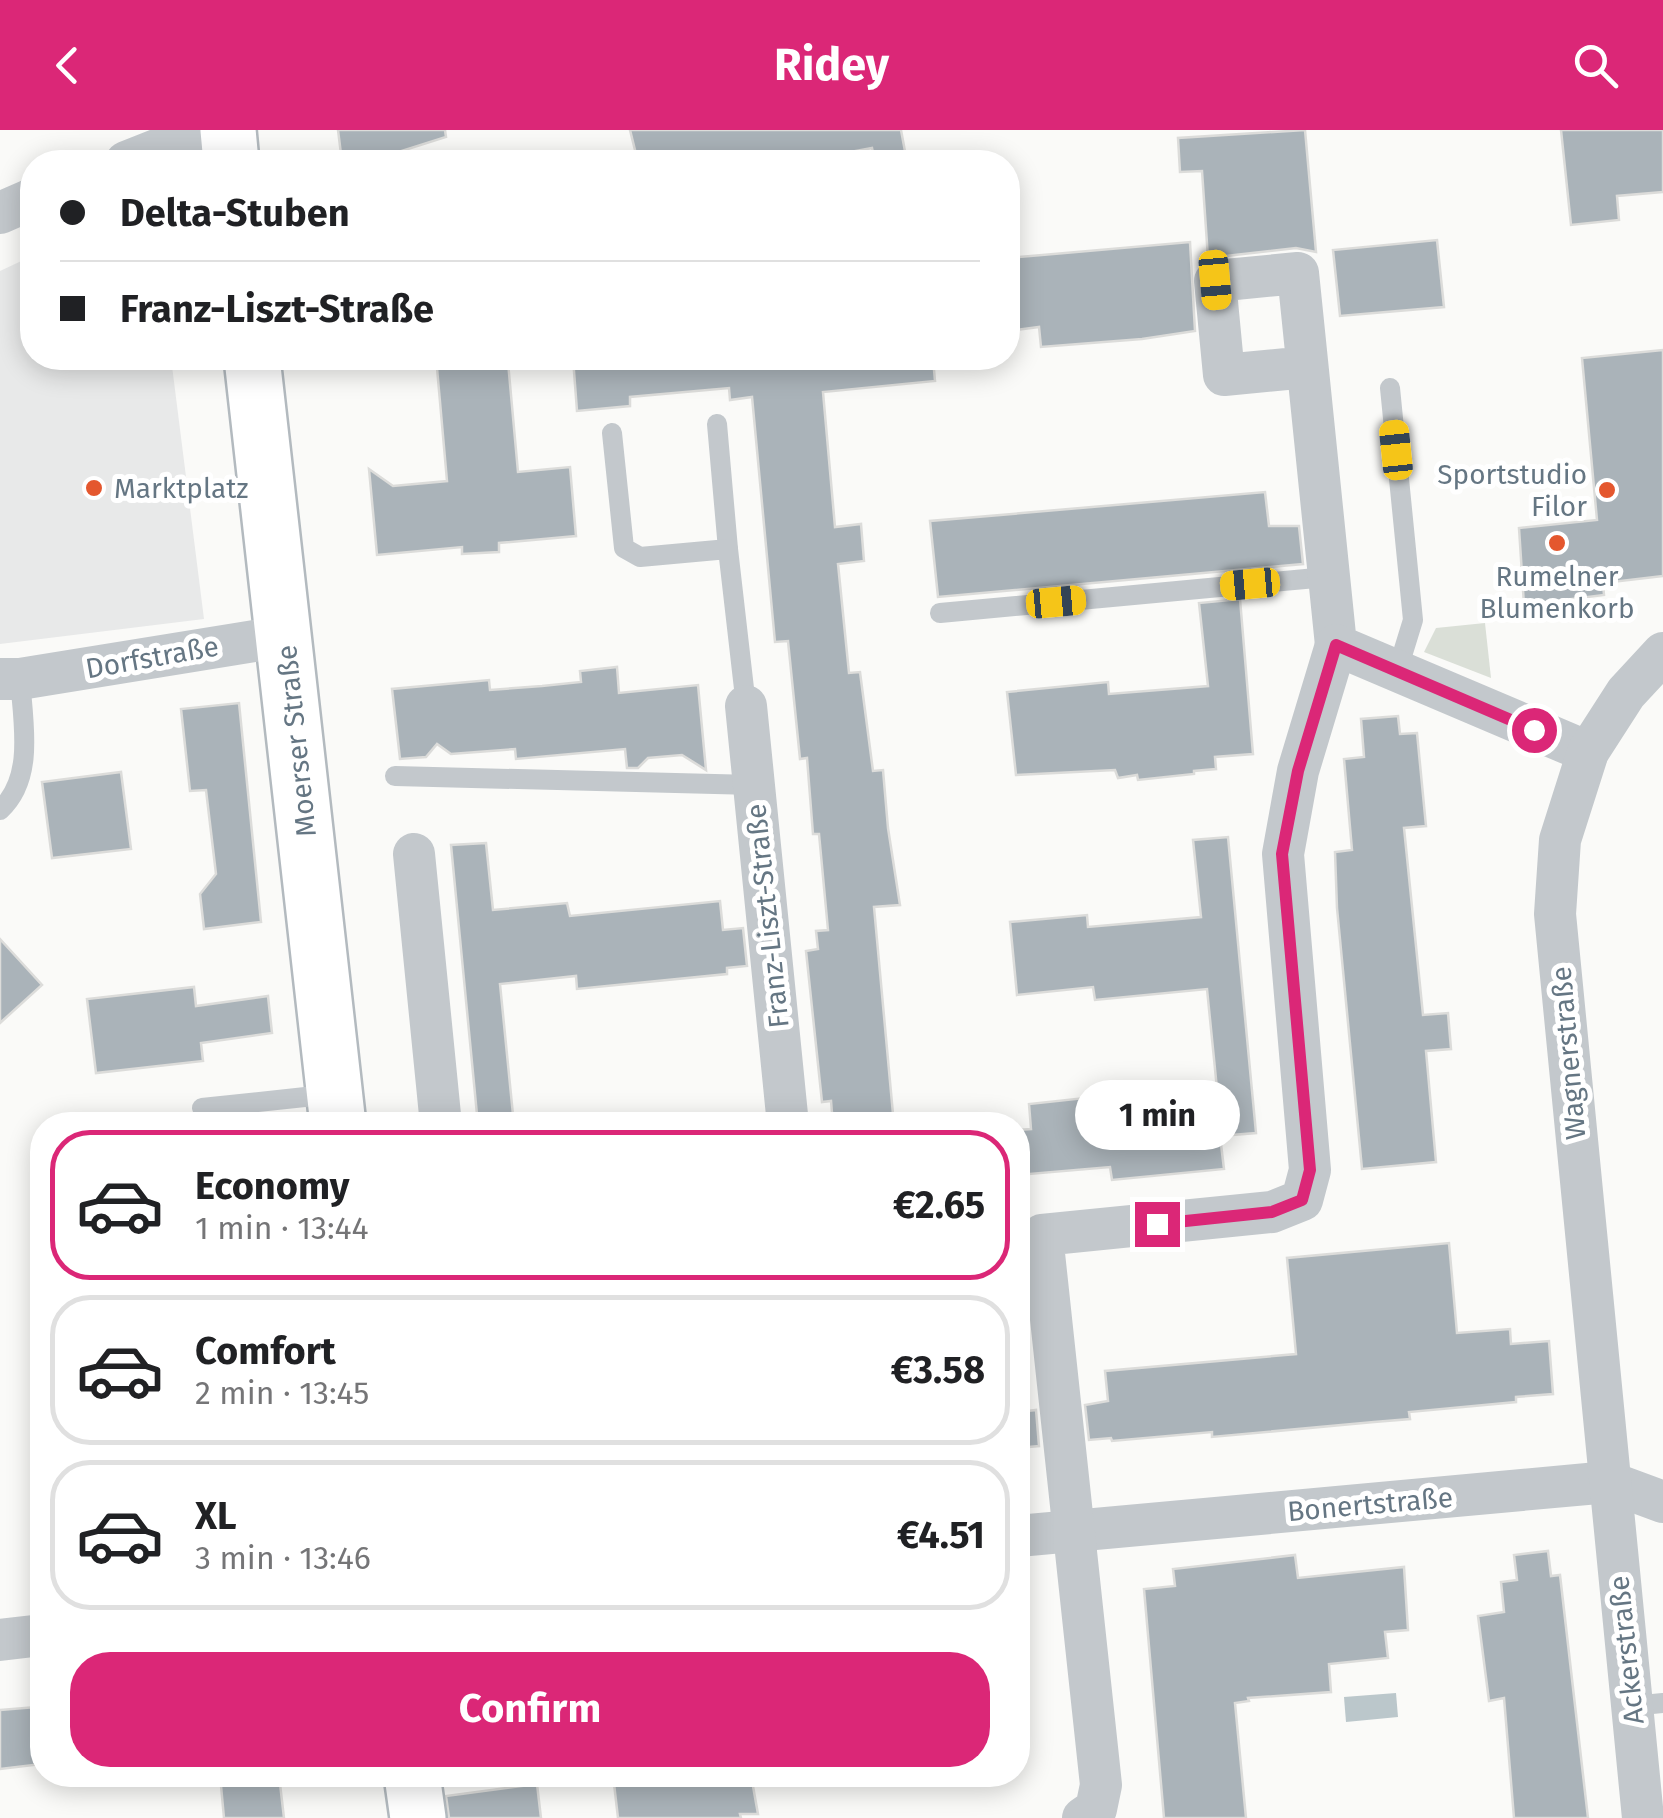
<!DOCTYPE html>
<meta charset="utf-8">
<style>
:root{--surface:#fff;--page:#f6f6f6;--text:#202124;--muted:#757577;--line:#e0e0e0;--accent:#db2777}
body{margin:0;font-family:"Fira Sans",sans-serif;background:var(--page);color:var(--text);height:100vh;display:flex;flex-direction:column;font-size:38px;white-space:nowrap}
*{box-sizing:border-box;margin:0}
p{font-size:32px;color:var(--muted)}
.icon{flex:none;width:55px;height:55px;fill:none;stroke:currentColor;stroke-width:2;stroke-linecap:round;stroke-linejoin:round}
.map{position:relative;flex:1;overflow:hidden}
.sheet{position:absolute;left:30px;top:982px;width:1000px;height:675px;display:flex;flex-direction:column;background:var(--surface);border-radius:40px;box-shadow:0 5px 25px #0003}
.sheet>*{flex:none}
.hud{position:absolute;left:20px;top:20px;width:1000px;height:220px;border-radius:40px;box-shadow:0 5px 25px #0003;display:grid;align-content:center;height:220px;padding:0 40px;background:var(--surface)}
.end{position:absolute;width:45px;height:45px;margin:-22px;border:12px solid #db2777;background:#fff;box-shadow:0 0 0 5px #fff}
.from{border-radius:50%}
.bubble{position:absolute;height:70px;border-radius:35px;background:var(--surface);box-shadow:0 5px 25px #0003;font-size:32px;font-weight:700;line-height:70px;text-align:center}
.car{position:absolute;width:30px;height:60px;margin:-30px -15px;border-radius:12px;box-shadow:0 0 8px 2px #0007;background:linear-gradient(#f5c518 24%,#345 0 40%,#f5c518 0 76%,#345 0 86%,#f5c518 0)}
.hud b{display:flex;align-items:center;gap:35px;height:95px;font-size:38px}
.hud b+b{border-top:2px solid var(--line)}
.hud i{width:25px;height:25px;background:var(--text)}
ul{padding:18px 0 0;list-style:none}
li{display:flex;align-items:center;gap:30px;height:150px;margin:0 20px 15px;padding:0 20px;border:5px solid var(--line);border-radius:40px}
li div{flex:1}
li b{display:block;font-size:38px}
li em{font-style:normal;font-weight:700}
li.on{border-color:var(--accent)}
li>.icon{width:90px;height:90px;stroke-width:1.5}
.button{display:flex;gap:20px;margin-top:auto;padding:20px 40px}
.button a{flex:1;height:115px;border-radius:40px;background:var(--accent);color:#fff;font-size:40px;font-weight:700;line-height:115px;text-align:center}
header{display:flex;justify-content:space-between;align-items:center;height:130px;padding:0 40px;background:var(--accent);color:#fff;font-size:45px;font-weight:700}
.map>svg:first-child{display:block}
.built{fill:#e8e9e9}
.green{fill:#dadfd7}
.water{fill:#bbc7cb}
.building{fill:#aab3b9;stroke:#dcdcda;stroke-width:2.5}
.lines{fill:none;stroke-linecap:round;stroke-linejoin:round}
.secondary-casing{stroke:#b3babf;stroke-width:60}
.lane{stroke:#c3c8cc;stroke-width:20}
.street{stroke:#c3c8cc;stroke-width:42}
.secondary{stroke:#fff;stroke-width:55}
.route{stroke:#db2777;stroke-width:12}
.poi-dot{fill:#e4572e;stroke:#fff;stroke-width:4}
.labels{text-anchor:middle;stroke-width:10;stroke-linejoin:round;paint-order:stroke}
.poi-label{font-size:28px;fill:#657683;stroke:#fff;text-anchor:end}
.street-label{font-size:28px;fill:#657683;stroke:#fff}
</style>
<header><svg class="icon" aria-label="back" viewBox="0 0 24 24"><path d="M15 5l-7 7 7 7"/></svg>Ridey<svg class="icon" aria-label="search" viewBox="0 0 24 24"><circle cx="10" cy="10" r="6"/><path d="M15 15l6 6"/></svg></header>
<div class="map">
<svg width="1663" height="1688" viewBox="0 0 1663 1688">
<rect width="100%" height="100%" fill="#fafaf8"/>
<path class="built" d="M32,126v102h139l33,261 -204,25v-373z"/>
<path class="green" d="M1485,493l6,55 -67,-26 12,-24z"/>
<path class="water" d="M1396,1563l2,24 -52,5 -2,-25z"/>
<g class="building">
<path d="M338,0h107l1,7 -79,25h-25z"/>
<path d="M630,0h271l6,32h-32l-3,-14 -75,14h-159z"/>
<path d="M1305,0l11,122 -20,-4 -88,10 -6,-87 -22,1 -2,-34z"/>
<path d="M1561,0h102v62l-46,4 2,24 -48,5z"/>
<path d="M1437,110l7,67 -104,9 -7,-66z"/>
<path d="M1190,112l5,89 -53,8 -101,8 -2,-20 -31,4v-73z"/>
<path d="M1663,220v226l-60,7 1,12 -80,10 -5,-77 78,-8 -15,-162z"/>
<path d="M573,228h360l2,23 -112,11 12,135 26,-3 3,37 -26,3 11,109 11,-1 13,99 10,-1 5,58 12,77 -26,2 20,218h-61l-2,-24 -9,1 -16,-151 12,-2 -2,-18 12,-1 -9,-96h-6l-6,-76 -7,1 -12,-118 -13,1 -23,-245 -22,3 -1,-12 -99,9v9l-53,5z"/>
<path d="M508,232l10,110 52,-5 6,69 -77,7v9l-37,2v-7l-85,8 -8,-86 24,17 54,-5 -10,-113z"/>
<path d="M1265,362l4,34h30l4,38 -365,33 -8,-76z"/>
<path d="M1240,469l13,155 -38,3 1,12 -22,2v3l-56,6 -1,-5 -19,3 -3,-8 -99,5 -9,-83 101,-10 1,12 99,-8 -9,-83z"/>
<path d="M617,537l2,26 79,-8 8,85 -24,-15 -34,3 -10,10h-11l-2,-19 -109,10 -1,-10 -64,5 -14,-10 -11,13 -26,2 -8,-70 97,-9 1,10 52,-4 39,-4 -1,-11z"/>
<path d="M239,573l22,219 -57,7 -4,-35 16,-20 -10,-84 -16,1 -9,-82z"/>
<path d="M1398,586l2,18 17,-1 9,93 -22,2 19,187 25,-2 3,36 -25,2 10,111 -74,7 -25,-261 -2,-56 17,-2 -8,-91 20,-2 -3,-38z"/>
<path d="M121,642l10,77 -79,9 -10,-76z"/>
<path d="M1228,707l28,296 -36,3 4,33 -112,11 -2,-13 -92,8v-45l13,-1 -2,-25 74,-8 2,14 113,-11 -11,-110 -112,11 -2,-13 -76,8 -7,-73 77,-7 1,12 113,-10 -8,-77z"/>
<path d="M486,713l7,67 74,-7 3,13 150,-15 3,29 20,-2 4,38 -20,2v6l-150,15 -1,-13 -76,8 14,141h-36l-27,-280z"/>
<path d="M0,809l42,46 -42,38z"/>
<path d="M194,857l2,19 72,-10 4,37 -71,10 2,18 -107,12 -9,-74z"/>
<path d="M1449,1113l8,90 53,-4 1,15 38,-3 4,53 -37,3v5l-107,10 1,7 -36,3 -162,15v-5l-100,9 -1,-3 -22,2 -4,-35 23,-4 -3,-30 191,-17 -9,-96z"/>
<path d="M1036,1280l3,36 -21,2v-36z"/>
<path d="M1548,1421l3,25 9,-1 28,243h-74l-10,-120 -15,3 -11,-85 26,-4 -3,-30 16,-2 -3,-25z"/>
<path d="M1295,1425l3,23 106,-11 4,63 -23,2 3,26 -59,6 2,28 -83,6 1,3 -14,2 11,115h-82l-20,-229 31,-3 -2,-17z"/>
<path d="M36,1577l6,57 -42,5v-59z"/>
<path d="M220,1645h59l5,43h-60z"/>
<path d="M613,1645h138l7,39h-18l1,4h-123z"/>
<path d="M537,1654l4,34h-92l-3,-22z"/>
</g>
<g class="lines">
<defs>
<g id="secondary">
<path d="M228,0l3,32"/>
<path d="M252,228l86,767"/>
<path d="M412,1645l6,43"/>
</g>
</defs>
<use href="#secondary" class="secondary-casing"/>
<g class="lane">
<path d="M1390,258l23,232 -16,52"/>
<path d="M717,294l11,125"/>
<path d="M612,303l12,115 16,9 88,-8 18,157"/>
<path d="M940,483l387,-36"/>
<path d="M395,646l359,9"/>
<path d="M0,680c35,-32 23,-88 20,-131"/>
<path d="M202,978l131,-14"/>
<path d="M1632,1576l31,-3"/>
</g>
<g class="street">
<path d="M126,32l38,-15 65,-7"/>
<path d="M0,83l32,-14"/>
<path d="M1307,237l-83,8 -9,-94 83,-8 38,372 252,107"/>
<path d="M0,549h20l265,-43"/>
<path d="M746,576l42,419"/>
<path d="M414,724l27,271"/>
<path d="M1018,1406l591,-54 54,20"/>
<path d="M0,1510l42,-5"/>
<path d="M1083,1688l13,-9 5,-24 -59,-550 230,-23 30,-12 8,-30 -27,-316 15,-83 38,-126"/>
<path d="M1643,1688l-88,-904 5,-74 28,-88 38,-59 37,-40"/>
</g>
<use href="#secondary" class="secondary"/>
</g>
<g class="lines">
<path class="route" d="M1157,1094l115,-12 30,-12 8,-30 -28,-316 16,-83 38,-126 198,85"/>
</g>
<g class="poi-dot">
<circle cx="94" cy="358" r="10"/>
<circle cx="1607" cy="360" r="10"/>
<circle cx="1557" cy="413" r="10"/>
</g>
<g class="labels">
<g class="poi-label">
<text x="1587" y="354">Sportstudio<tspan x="1587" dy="32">Filor</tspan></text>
<text x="114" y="368" text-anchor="start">Marktplatz</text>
<text x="1557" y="456" text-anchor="middle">Rumelner<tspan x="1557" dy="32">Blumenkorb</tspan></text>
</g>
<g class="street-label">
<text transform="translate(152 527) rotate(-10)" y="10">Dorfstraße</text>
<text transform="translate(296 611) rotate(-96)" y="10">Moerser Straße</text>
<text transform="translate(767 786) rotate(-96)" y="10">Franz-Liszt-Straße</text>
<text transform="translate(1568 923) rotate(-95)" y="10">Wagnerstraße</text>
<text transform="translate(1370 1374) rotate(-5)" y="10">Bonertstraße</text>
<text transform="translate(1626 1520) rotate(-96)" y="10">Ackerstraße</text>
</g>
</g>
</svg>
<i class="end from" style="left:1534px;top:600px"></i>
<i class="end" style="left:1157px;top:1094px"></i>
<div class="bubble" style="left:1075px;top:950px;width:165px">1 min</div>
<i class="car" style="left:1215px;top:150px;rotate:175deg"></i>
<i class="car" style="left:1396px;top:320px;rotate:354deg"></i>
<i class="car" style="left:1250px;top:454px;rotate:265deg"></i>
<i class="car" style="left:1056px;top:472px;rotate:85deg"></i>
<div class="hud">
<b><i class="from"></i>Delta-Stuben</b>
<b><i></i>Franz-Liszt-Straße</b>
</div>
<section class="sheet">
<ul>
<li class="on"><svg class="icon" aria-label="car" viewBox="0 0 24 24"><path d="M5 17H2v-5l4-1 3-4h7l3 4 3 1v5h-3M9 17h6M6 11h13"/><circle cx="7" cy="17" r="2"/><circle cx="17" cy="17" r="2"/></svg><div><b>Economy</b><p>1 min · 13:44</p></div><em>€2.65</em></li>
<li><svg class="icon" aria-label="car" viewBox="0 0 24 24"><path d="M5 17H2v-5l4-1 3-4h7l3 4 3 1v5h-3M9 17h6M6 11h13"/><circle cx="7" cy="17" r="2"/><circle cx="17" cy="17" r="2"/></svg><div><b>Comfort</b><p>2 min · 13:45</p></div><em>€3.58</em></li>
<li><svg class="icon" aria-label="car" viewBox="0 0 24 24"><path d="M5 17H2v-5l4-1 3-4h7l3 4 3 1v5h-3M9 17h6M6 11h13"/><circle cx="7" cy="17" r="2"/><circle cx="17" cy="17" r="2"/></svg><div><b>XL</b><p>3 min · 13:46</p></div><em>€4.51</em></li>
</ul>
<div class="button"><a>Confirm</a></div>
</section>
</div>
